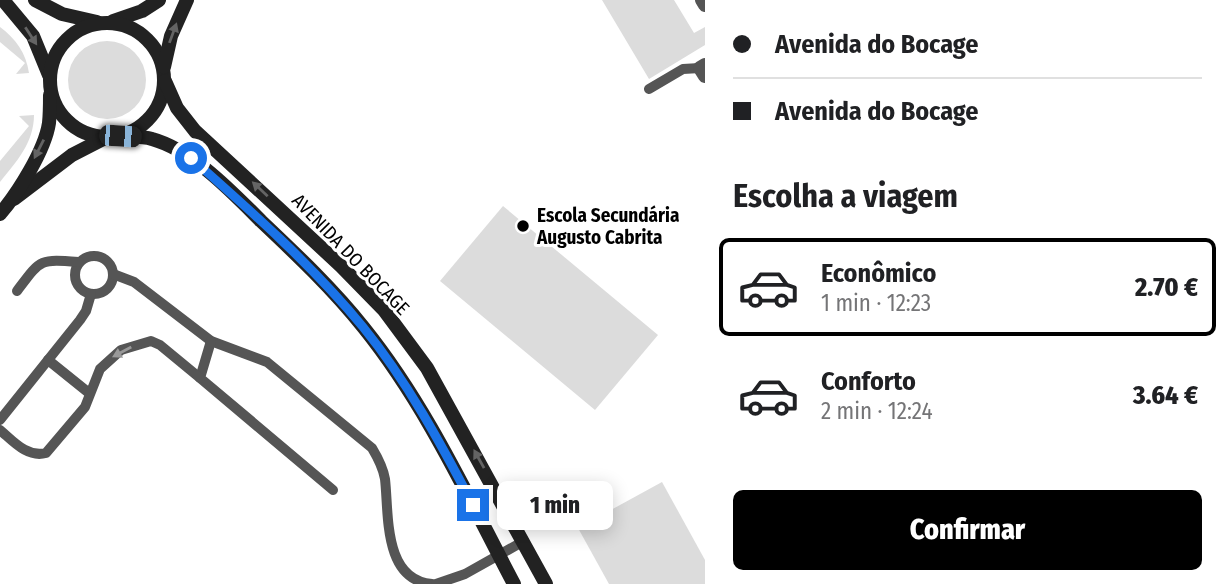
<!DOCTYPE html>
<html lang="pt">
<meta charset="utf-8">
<style>
:root{--surface:#fff;--page:#f2f2f2;--text:#202124;--muted:#757577;--line:#e0e0e0;--accent:#000}
body{margin:0;font-family:"Fira Sans Condensed",sans-serif;background:var(--page);color:var(--text);height:100vh;display:flex;flex-direction:column;font-size:26px;white-space:nowrap}
*{box-sizing:border-box;margin:0}
p{font-size:23px;color:var(--muted)}
.icon{flex:none;width:38px;height:38px;fill:none;stroke:currentColor;stroke-width:2;stroke-linecap:round;stroke-linejoin:round}
.map{position:relative;flex:1;overflow:hidden}
.side{display:flex;flex-direction:column;background:var(--surface);width:525px}
.side>*{flex:none}
.guide{display:grid;align-content:center;height:154px;padding:0 28px;background:var(--surface)}
.end{position:absolute;width:32px;height:32px;margin:-16px;border:9px solid #1a73e8;background:#fff;box-shadow:0 0 0 4px #fff}
.from{border-radius:50%}
.bubble{position:absolute;height:49px;border-radius:10px;background:var(--surface);box-shadow:0 4px 18px #0003;font-size:23px;font-weight:800;line-height:49px;text-align:center}
.car{position:absolute;width:21px;height:42px;margin:-21px -10px;border-radius:9px;box-shadow:0 0 5px 2px #0007;background:linear-gradient(#222 24%,#8ab4d8 0 40%,#222 0 76%,#8ab4d8 0 86%,#222 0)}
.guide b{display:flex;align-items:center;gap:24px;height:66px;font-size:26px}
.guide b+b{border-top:2px solid var(--line)}
.guide i{width:18px;height:18px;background:var(--text)}
ul{padding:0;list-style:none}
li{display:flex;align-items:center;gap:21px;height:98px;margin:0 14px 10px;padding:0 14px;border:4px solid transparent;border-radius:10px}
li div{flex:1}
li b{display:block;font-size:26px}
li em{font-style:normal;font-weight:800}
li.active{border-color:var(--accent)}
li>.icon{width:63px;height:63px;stroke-width:1.5}
h2{padding:0 28px;font-size:32px;line-height:84px}
.action{display:flex;gap:14px;margin-top:auto;padding:14px 28px}
.action a{flex:1;height:80px;border-radius:10px;background:var(--accent);color:#fff;font-size:28px;font-weight:800;line-height:80px;text-align:center}
main{display:flex;flex:1;min-height:0}
.map>svg:first-child{display:block}
.green{fill:#dcdcdc}
.lines{fill:none;stroke-linecap:round;stroke-linejoin:round}
.lane{stroke:#555;stroke-width:10}
.street{stroke:#555;stroke-width:14}
.secondary{stroke:#222;stroke-width:14}
.oneway{fill:#646464}
.oneway2{fill:#999}
.route{stroke:#1a73e8;stroke-width:9}
.poi-dot{fill:#000;stroke:#fff;stroke-width:2.5}
.labels{text-anchor:middle;stroke-width:6;stroke-linejoin:round;paint-order:stroke}
.poi-label{font-size:19px;font-weight:bold;fill:#000;stroke:#fff;text-anchor:start}
.street-label{font-size:19px;fill:#000;stroke:#fff}
</style>
<main>
<div class="map">
<svg width="705" height="584" viewBox="0 0 705 584">
<rect width="100%" height="100%" fill="#fff"/>
<g class="green">
<path d="M602,0h72l20,33 11,-6v18l-56,34z"/>
<path d="M0,27c16,12 26,26 29,46l-13,1 9,-11 -25,-21z"/>
<circle cx="107" cy="80" r="39"/>
<path d="M34,115c0,28 -18,47 -34,67v-21l29,-35 -10,-10z"/>
<path d="M503,206l155,129 -63,75 -155,-129z"/>
<path d="M662,482l43,78v24h-96l-31,-56z"/>
</g>
<g class="lines">
<g class="lane">
<path d="M649,89l34,-20 17,-1"/>
<circle cx="94" cy="275" r="19"/>
<path d="M113,274l21,8 77,59 56,21 105,86c6,10 11,19 13,31 4,35 -2,101 47,105"/>
<path d="M17,291c24,-32 22,-32 62,-29"/>
<path d="M211,341l-11,37 133,112"/>
<path d="M48,360l41,33"/>
<path d="M0,420l80,-100 6,-9 5,-17"/>
<path d="M0,430c13,11 27,28 46,23l39,-46 15,-38 21,-19 30,-9 9,4 40,33"/>
<path d="M436,584l29,-10 59,-33"/>
</g>
<g class="street">
<path d="M702,0l3,5"/>
<path d="M705,65l-5,3 5,8"/>
</g>
<g class="secondary">
<path d="M3,0l30,36 16,39"/>
<path d="M35,0l27,14 35,8"/>
<path d="M113,21l29,-10 17,-11"/>
<circle cx="107" cy="80" r="57"/>
<path d="M164,67l7,-31 16,-36"/>
<path d="M165,81l12,27 18,23 146,135 43,44 43,58 119,216"/>
<path d="M120,136c10,1 22,0 32,3 40,11 79,52 109,82 36,34 72,68 103,107 62,77 104,169 150,256"/>
<path d="M14,199l58,-44 35,-18"/>
<path d="M0,214c18,-21 45,-64 49,-91 1,-9 1,-19 1,-28"/>
</g>
</g>
<defs><path id="oneway-solid" d="M-6-.8H1V-3.2L6.5 0L1 3.2V.8H-6Z" transform="scale(1.75)"/></defs>
<g class="oneway">
<use href="#oneway-solid" transform="translate(173 33) rotate(-70)"/>
<use href="#oneway-solid" transform="translate(31 36) rotate(57)"/>
<use href="#oneway-solid" transform="translate(39 149) rotate(117)"/>
<use href="#oneway-solid" transform="translate(260 189) rotate(-137)"/>
<use href="#oneway-solid" transform="translate(479 459) rotate(-119)"/>
</g>
<use class="oneway2" href="#oneway-solid" transform="translate(122 352) rotate(152)"/>
<g class="lines">
<path class="route" d="M191,158c60,53 121,107 172,169 44,54 78,117 110,178"/>
</g>
<circle class="poi-dot" cx="523" cy="226" r="7"/>
<g class="labels">
<g class="poi-label">
<text x="537" y="222">Escola Secundária<tspan x="537" dy="22">Augusto Cabrita</tspan></text>
</g>
<g class="street-label">
<text transform="translate(351 254) rotate(46)" y="7">AVENIDA DO BOCAGE</text>
</g>
</g>
</svg>
<i class="end from" style="left:191px;top:158px"></i>
<i class="end" style="left:473px;top:505px"></i>
<div class="bubble" style="left:497px;top:481px;width:116px">1 min</div>
<i class="car" style="left:120px;top:136px;rotate:94deg"></i>
</div>
<section class="side">
<div class="guide">
<b><i class="from"></i>Avenida do Bocage</b>
<b><i></i>Avenida do Bocage</b>
</div>
<h2>Escolha a viagem</h2>
<ul>
<li class="active"><svg class="icon" aria-label="car" viewBox="0 0 24 24"><path d="M5 17H2v-5l4-1 3-4h7l3 4 3 1v5h-3M9 17h6M6 11h13"/><circle cx="7" cy="17" r="2"/><circle cx="17" cy="17" r="2"/></svg><div><b>Econômico</b><p>1 min · 12:23</p></div><em>2.70 €</em></li>
<li><svg class="icon" aria-label="car" viewBox="0 0 24 24"><path d="M5 17H2v-5l4-1 3-4h7l3 4 3 1v5h-3M9 17h6M6 11h13"/><circle cx="7" cy="17" r="2"/><circle cx="17" cy="17" r="2"/></svg><div><b>Conforto</b><p>2 min · 12:24</p></div><em>3.64 €</em></li>
</ul>
<div class="action"><a>Confirmar</a></div>
</section>
</main>
